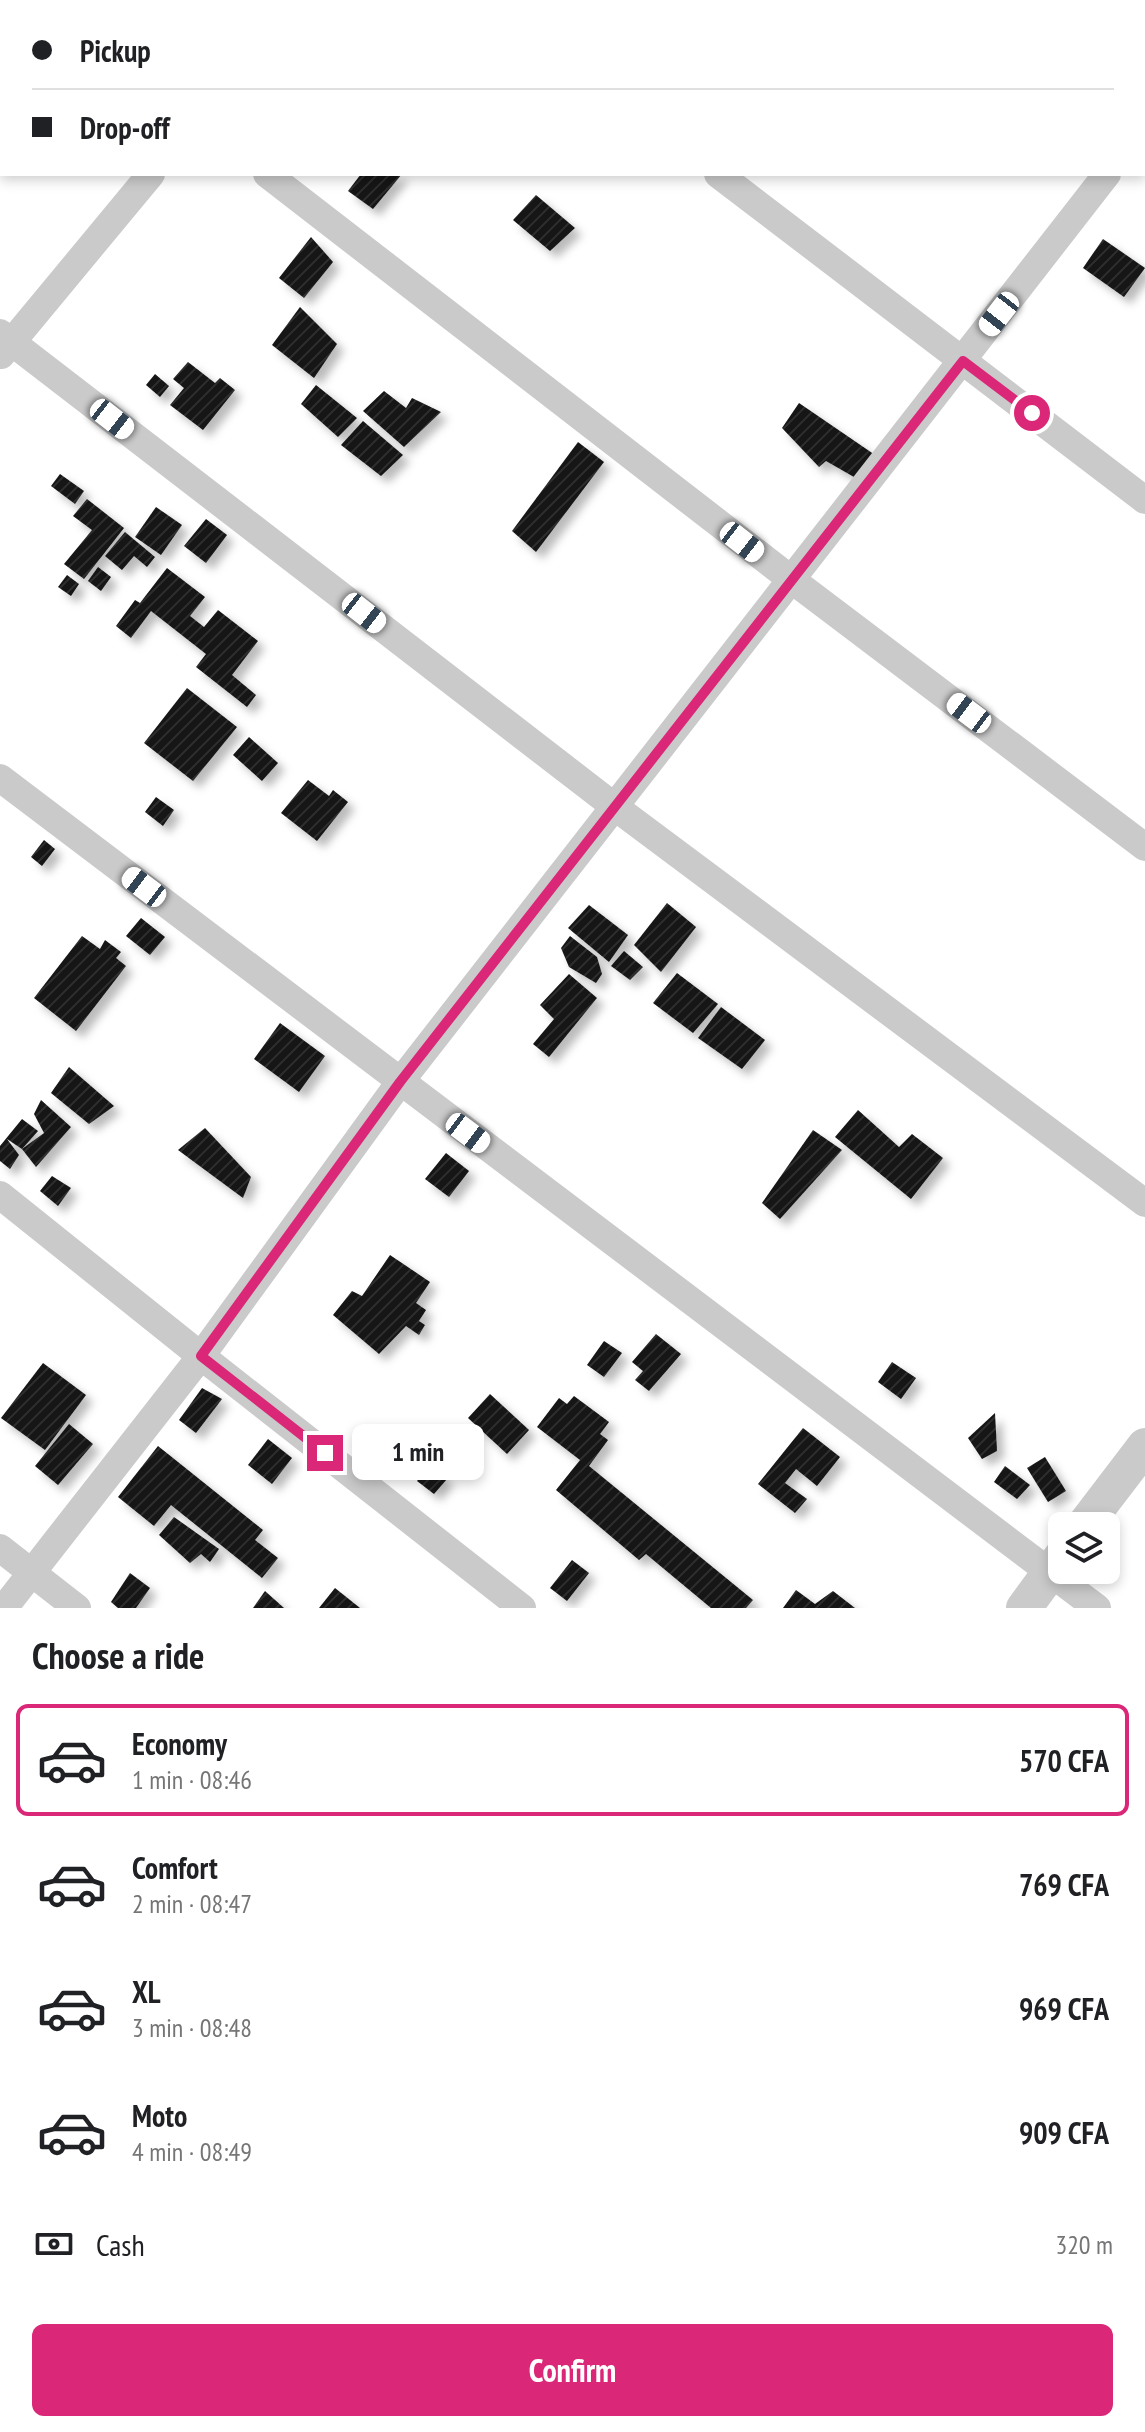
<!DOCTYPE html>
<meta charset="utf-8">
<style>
:root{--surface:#fff;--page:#f2f2f2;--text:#202124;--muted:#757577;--line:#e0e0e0;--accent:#db2777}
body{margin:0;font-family:"PT Sans Narrow",sans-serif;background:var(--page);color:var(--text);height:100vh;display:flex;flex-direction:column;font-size:30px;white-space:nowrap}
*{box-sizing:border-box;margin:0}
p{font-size:26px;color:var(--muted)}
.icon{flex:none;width:44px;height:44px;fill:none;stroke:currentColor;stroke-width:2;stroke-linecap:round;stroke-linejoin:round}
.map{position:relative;height:1608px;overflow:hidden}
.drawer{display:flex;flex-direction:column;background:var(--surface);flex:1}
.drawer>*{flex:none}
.top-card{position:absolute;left:0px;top:0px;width:1146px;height:176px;box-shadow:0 4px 12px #0003;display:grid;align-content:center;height:176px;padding:0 32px;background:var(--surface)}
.tools{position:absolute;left:1048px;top:1512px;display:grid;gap:16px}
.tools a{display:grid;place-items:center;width:72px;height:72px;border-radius:12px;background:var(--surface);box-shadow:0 4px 12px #0003;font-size:40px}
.end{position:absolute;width:36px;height:36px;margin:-18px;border:10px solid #db2777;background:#fff;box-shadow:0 0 0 4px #fff}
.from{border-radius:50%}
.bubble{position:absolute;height:56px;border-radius:12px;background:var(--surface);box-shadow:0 4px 12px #0003;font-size:26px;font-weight:800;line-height:56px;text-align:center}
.car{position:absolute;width:24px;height:48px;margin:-24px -12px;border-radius:10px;box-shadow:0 0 6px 2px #0007;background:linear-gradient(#fff 24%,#345 0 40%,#fff 0 76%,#345 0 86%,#fff 0)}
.top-card b{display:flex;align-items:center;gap:28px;height:76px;font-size:30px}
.top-card b+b{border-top:2px solid var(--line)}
.top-card i{width:20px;height:20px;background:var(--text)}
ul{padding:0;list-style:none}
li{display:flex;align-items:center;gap:24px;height:112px;margin:0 16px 12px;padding:0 16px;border:4px solid transparent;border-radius:12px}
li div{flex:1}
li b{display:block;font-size:30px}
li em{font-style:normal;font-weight:800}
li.active{border-color:var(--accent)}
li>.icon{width:72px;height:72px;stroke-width:1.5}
h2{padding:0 32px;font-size:36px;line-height:96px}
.pay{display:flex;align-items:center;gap:20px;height:88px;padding:0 32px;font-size:30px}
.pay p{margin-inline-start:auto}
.cta{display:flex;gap:16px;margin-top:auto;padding:16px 32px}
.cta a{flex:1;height:92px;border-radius:12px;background:var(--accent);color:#fff;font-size:32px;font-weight:800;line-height:92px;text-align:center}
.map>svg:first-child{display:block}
.building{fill:url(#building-hatch);filter:url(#shadow)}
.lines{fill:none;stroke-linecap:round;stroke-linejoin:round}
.minor{stroke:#cacaca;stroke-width:28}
.tertiary{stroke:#cacaca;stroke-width:36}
.route{stroke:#db2777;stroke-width:10}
</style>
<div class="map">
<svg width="1145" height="1608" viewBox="0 0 1145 1608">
<defs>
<pattern id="building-hatch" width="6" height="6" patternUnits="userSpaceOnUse" patternTransform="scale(2)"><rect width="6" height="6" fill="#141414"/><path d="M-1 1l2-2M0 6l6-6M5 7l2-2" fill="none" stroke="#2e2e2e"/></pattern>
<filter id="shadow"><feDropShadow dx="7" dy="7" stdDeviation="4" flood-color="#0004"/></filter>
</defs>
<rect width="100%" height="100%" fill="#fff"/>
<g class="building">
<path d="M361,174h41l-29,35 -25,-18z"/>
<path d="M536,195l39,33 -25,23 -37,-31z"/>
<path d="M311,237l22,25 -29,36 -25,-20z"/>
<path d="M1103,239l42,29 -21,29 -41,-29z"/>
<path d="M300,307l37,37 -23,34 -42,-33z"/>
<path d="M188,362l27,21 5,-5 15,12 -32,40 -33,-25 14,-17 -11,-9z"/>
<path d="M155,374l14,12 -9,11 -14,-12z"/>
<path d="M316,385l41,33 -19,19 -37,-33z"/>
<path d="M384,391l22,17 6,-10 29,14 -37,35 -41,-36z"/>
<path d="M799,403l79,54 -17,24 -35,-20 -7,6 -37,-39z"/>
<path d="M363,421l40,34 -22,21 -40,-31z"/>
<path d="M578,442l26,20 -68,90 -24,-21z"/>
<path d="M60,474l24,17 -9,13 -24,-18z"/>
<path d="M87,499l37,29 -40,51 -20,-15 28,-34 -19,-14z"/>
<path d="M156,507l26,18 -21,30 -26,-18z"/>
<path d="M206,519l21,16 -21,28 -22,-17z"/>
<path d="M125,532l30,25 -8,10 -13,-11 -12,14 -17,-14z"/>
<path d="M98,567l13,10 -10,14 -13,-10z"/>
<path d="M167,568l38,29 -15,19 14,11 14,-17 40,31 -26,34 24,20 -9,12 -51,-40 10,-13 -55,-43 -20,27 -15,-12 19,-26 5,3z"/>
<path d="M67,575l12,9 -8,12 -13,-9z"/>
<path d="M187,688l50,39 -44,54 -49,-38z"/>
<path d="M249,737l29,26 -16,18 -29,-26z"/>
<path d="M308,780l21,16 4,-6 15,12 -31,39 -36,-28z"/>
<path d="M156,797l18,13 -11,16 -18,-14z"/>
<path d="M44,840l11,9 -13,17 -11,-9z"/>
<path d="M667,903l29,24 -35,45 -27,-27z"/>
<path d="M589,905l39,30 -19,27 -41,-34z"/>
<path d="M141,918l24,19 -15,18 -24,-19z"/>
<path d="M82,936l18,13 5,-9 16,12 -5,6 10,8 -50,65 -42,-33z"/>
<path d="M570,936l27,21 5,17 -6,9 -27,-16 -8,-19z"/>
<path d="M624,951l19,16 -13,13 -19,-14z"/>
<path d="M677,973l41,31 -25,29 -40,-30z"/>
<path d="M569,974l28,24 -48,59 -16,-13 21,-25 -14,-14z"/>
<path d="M721,1007l44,33 -23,29 -44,-31z"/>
<path d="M280,1023l45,33 -26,36 -45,-33z"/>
<path d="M69,1067l45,39 -25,18 -38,-31z"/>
<path d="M41,1100l30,27 -35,40 -14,-18 22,-16 -10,-19z"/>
<path d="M858,1110l41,37 13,-13 31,24 -32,41 -76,-62z"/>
<path d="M22,1119l16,12 -16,18 -15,-10 12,16 -9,14 -10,-8v-15z"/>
<path d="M205,1128l46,49 -8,21 -65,-48z"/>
<path d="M813,1130l29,20 -62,69 -18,-16z"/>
<path d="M446,1153l23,18 -20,26 -24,-18z"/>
<path d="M52,1176l19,12 -13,18 -18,-15z"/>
<path d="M390,1255l40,27 -14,21 10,7 -7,11 6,4 -6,10 -13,-9 -27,28 -46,-39 19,-24 10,5z"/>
<path d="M656,1334l25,20 -32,37 -14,-11 8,-9 -11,-9z"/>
<path d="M604,1341l18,12 -18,24 -17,-12z"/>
<path d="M892,1362l24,16 -15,21 -23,-17z"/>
<path d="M43,1363l43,32 -41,55 -44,-32z"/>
<path d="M202,1388l20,11 -26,34 -17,-13z"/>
<path d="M490,1394l39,36 -22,24 -39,-36z"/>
<path d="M574,1396l35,26 -9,12 8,6 -19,26 164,134 -7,8h-35l-65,-54 -7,6 -83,-70 24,-30 -43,-33 22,-29 8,6z"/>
<path d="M995,1413l2,38 -15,8 -14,-21z"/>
<path d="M69,1424l24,20 -35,41 -23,-19z"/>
<path d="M803,1428l37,29 -23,29 -21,-17 -11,14 22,16 -12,14 -37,-29z"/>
<path d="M268,1439l24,19 -20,26 -24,-19z"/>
<path d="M158,1446l105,84 -8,10 23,18 -16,20 -91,-73 -17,21 -36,-29z"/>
<path d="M1045,1457l21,34 -18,11 -21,-34z"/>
<path d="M430,1466l17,13 -13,15 -17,-13z"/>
<path d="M1005,1466l25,19 -13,14 -23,-17z"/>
<path d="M174,1517l45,32 -9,13 -9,-8 -11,9 -31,-28z"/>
<path d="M572,1560l17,13 -22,28 -17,-13z"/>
<path d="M130,1573l20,15 -14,20h-18l-7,-6z"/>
<path d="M335,1588l25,20h-41z"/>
<path d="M796,1590l19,14 18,-13 22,17h-72z"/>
<path d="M265,1591l19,17h-31z"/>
</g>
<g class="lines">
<g class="minor">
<path d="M43,0l3,2"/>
<path d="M490,0l2,2"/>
<path d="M939,0l3,2"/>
<path d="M294,2l2,-2"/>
<path d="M1144,126l1,-1"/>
<path d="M1144,156l1,1"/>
<path d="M267,174l525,406 353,267"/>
<path d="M718,174l427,326"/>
<path d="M0,333l615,474 530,396"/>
<path d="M1,355l150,-181"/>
<path d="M0,778l1097,830"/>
<path d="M0,1195l201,161 321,252"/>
<path d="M0,1548l77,60"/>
<path d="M4,1608l197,-252 199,-274 707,-908"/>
</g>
<g class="tertiary">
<path d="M1084,1526l61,-80"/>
<path d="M1024,1608l38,-52"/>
</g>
</g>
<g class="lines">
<path class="route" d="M325,1453l-124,-97 199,-274 563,-721 69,52"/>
</g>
</svg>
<div class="tools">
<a><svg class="icon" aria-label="layers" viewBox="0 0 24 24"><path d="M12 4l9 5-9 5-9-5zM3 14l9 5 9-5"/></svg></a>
</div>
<i class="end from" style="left:1032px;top:413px"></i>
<i class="end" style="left:325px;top:1453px"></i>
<div class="bubble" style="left:352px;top:1424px;width:132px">1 min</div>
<i class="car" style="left:999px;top:314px;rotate:218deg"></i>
<i class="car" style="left:112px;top:419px;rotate:128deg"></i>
<i class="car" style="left:742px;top:542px;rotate:128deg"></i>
<i class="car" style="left:364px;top:613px;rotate:128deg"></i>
<i class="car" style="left:969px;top:713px;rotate:307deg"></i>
<i class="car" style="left:144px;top:887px;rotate:307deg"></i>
<i class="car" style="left:468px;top:1133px;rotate:127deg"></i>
<div class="top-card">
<b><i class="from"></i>Pickup</b>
<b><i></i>Drop-off</b>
</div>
</div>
<section class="drawer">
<h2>Choose a ride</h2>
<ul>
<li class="active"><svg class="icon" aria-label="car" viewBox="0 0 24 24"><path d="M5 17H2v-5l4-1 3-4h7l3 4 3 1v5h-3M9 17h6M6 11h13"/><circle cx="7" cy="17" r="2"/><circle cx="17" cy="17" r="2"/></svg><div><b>Economy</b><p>1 min · 08:46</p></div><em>570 CFA</em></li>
<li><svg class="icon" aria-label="car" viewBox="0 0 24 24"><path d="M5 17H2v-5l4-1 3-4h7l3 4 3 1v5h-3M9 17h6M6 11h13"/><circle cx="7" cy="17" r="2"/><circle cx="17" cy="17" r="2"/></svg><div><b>Comfort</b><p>2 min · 08:47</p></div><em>769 CFA</em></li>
<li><svg class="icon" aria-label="car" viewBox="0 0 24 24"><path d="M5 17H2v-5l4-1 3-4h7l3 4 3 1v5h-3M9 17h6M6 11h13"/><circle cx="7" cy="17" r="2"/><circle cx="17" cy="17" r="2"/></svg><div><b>XL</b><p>3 min · 08:48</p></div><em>969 CFA</em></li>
<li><svg class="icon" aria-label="car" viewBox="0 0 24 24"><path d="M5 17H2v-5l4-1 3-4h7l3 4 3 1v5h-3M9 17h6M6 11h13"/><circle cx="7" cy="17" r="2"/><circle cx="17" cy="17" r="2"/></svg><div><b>Moto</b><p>4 min · 08:49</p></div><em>909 CFA</em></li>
</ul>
<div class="pay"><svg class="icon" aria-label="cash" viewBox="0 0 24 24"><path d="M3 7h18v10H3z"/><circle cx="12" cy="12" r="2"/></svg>Cash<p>320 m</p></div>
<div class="cta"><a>Confirm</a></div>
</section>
